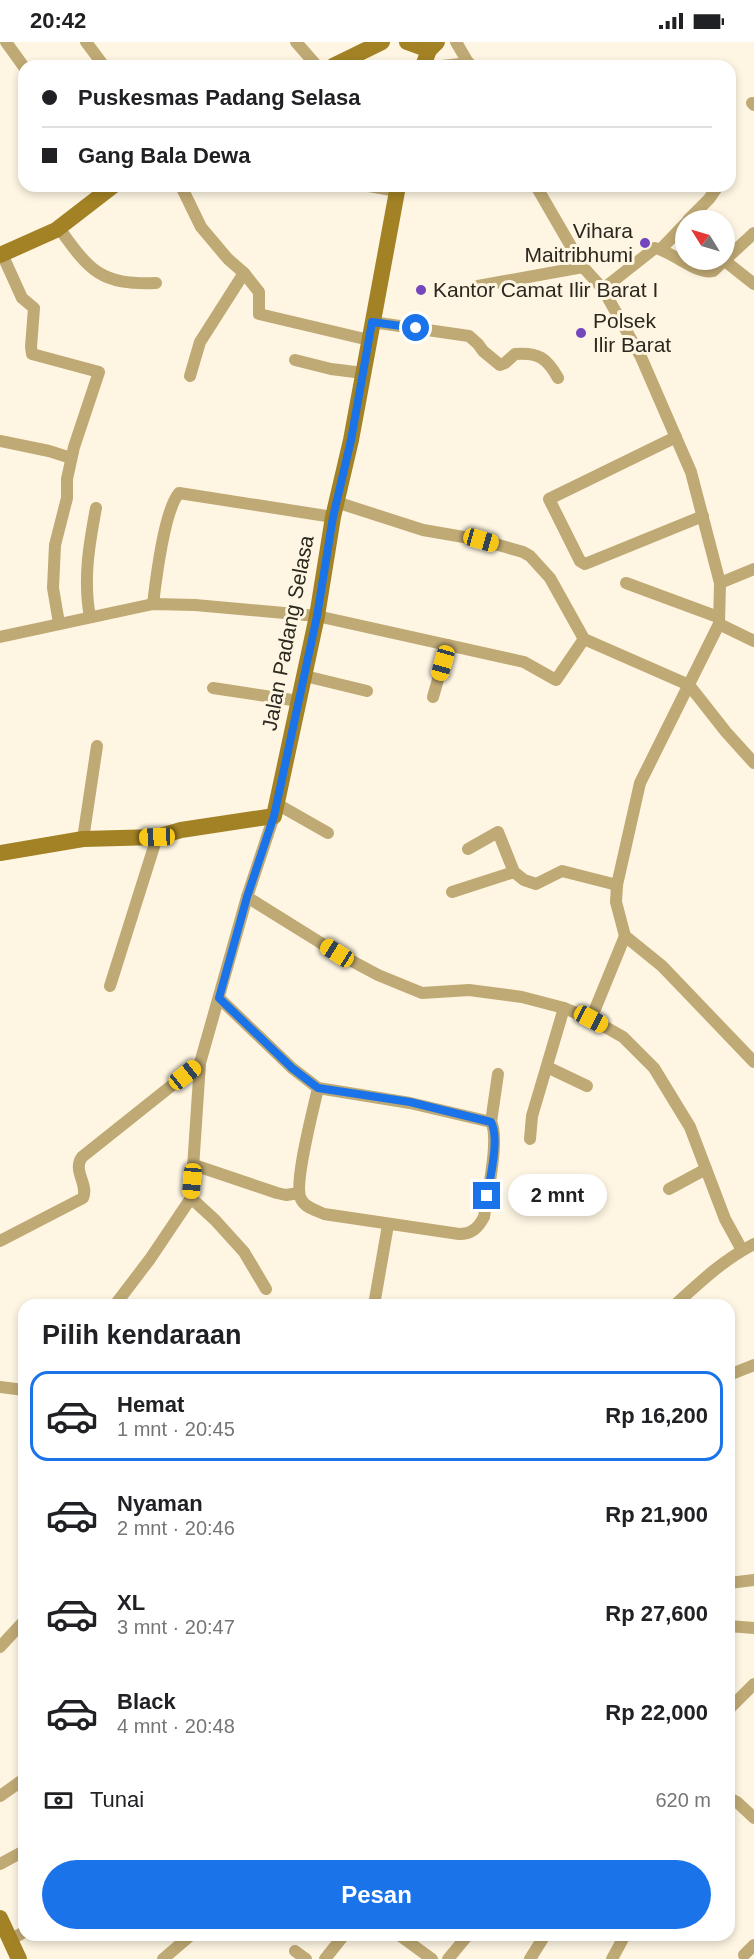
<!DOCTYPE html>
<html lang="id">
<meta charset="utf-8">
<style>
:root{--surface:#fff;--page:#f6f6f6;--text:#202124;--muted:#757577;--line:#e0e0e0;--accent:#1a73e8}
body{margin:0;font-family:Arial,sans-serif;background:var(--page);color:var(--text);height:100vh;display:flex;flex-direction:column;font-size:22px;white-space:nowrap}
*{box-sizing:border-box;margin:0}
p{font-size:20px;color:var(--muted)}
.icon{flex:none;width:33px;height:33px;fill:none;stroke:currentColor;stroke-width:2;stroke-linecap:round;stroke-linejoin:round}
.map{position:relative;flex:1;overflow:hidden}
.sheet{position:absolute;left:18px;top:1257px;width:717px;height:642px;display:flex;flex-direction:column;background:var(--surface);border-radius:18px;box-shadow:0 3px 9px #0003}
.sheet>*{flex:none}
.top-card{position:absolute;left:18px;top:18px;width:718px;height:132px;border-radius:18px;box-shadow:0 3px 9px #0003;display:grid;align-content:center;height:132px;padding:0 24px;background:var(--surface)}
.needle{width:39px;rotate:307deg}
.fabs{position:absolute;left:675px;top:168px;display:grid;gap:12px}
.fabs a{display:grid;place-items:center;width:60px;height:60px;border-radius:50%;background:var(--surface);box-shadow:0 3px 9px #0003;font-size:30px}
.end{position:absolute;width:27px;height:27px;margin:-14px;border:8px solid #1a73e8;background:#fff;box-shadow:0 0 0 3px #fff}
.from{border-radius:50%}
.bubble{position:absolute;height:42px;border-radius:21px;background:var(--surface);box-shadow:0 3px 9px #0003;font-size:20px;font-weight:800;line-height:42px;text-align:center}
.car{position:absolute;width:18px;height:36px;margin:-18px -9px;border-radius:8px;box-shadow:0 0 4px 2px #0007;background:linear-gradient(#f5c518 24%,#345 0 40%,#f5c518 0 76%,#345 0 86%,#f5c518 0)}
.top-card b{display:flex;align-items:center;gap:21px;height:57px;font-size:22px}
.top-card b+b{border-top:2px solid var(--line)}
.top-card i{width:15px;height:15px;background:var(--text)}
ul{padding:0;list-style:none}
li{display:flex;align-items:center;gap:18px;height:90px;margin:0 12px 9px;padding:0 12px;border:3px solid transparent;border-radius:18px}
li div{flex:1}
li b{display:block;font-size:22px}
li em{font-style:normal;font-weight:800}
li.current{border-color:var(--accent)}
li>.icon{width:54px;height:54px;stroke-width:1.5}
h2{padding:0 24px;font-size:27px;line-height:72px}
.pay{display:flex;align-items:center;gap:15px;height:66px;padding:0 24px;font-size:22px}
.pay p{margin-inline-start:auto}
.button{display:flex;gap:12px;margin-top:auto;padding:12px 24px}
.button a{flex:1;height:69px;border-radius:36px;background:var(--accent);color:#fff;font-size:24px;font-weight:800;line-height:69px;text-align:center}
.status{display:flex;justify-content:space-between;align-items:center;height:42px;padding:0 30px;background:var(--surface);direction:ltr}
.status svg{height:16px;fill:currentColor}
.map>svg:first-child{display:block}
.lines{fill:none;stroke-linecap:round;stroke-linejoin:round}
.street{stroke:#bfa974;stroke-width:12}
.secondary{stroke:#a38225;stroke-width:16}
.route{stroke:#1a73e8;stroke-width:8}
.poi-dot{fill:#7445bd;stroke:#fef6e3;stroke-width:2}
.labels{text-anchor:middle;stroke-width:6;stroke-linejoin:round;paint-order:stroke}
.poi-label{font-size:21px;fill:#2b281f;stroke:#fef6e3;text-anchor:start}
.street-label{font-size:21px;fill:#2b281f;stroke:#fef6e3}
</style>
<div class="status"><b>20:42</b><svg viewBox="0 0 49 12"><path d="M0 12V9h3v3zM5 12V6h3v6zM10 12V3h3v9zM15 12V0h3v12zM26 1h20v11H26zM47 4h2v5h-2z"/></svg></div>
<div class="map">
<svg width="754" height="1917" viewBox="0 0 754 1917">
<rect width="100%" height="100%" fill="#fef6e3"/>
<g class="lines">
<g class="street">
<path d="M6,0l18,25"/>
<path d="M86,0l18,24"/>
<path d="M296,0l21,24"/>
<path d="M456,0l14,24"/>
<path d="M442,24l27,-3"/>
<path d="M752,61l2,2"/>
<path d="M181,144l20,41 27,32 16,14 15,19v22l110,26"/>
<path d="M369,144l28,5"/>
<path d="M536,144l47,81 20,22 38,68 50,115 29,111 -1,41 -79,159 -23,102 -1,17 9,34 37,30 92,96"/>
<path d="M688,178l21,-21 9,-13"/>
<path d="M59,186c31,43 41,57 97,55"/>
<path d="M661,207l25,-26"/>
<path d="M2,212l20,44 12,10 -3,39 1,7 67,18 -25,75 -7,32v19l-12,47 -2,43 6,35"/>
<path d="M725,219l29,23"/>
<path d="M603,247l52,-41c19,4 41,27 58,23l41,-38"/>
<path d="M471,249l7,-5 105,-19"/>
<path d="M372,280l97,14 9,8 5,7 17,14 5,-2 10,-9c23,-2 32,4 43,24"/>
<path d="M295,318l36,9 32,4"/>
<path d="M190,334l10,-34 44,-69"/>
<path d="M676,395l-127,62 31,62 5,3 118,-48"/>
<path d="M0,399l49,10 22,7"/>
<path d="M336,460l87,28 58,10 42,12 7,4 20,22 34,61 105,46 37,47 28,31"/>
<path d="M626,541l92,34"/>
<path d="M720,541l34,-14"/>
<path d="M153,562c3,-25 11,-93 26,-111l154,24"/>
<path d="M90,575c-7,-37 -1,-72 6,-109"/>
<path d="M719,582l35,17"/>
<path d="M0,595l153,-33 42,1 122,11 207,46 32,18 28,-41"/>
<path d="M305,634l62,15"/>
<path d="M213,646l86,13"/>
<path d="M433,655l15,-52"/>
<path d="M277,762l51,29"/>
<path d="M83,797l14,-93"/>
<path d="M468,807l30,-17 16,40 10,8 12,4 26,-13 55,14"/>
<path d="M452,850l62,-20"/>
<path d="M247,855l90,56 41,22 44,18 47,-3 53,7 42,11 27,11 32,18 31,31 36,59 35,92 17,31"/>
<path d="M110,944l47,-149"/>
<path d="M219,956l73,70 26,20 92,15 81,19c9,16 -4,74 -7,95 -6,11 -12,17 -25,17l-135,-20c-8,-4 -19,-6 -23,-15 -8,-14 13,-92 17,-111"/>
<path d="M591,977l34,-83"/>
<path d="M547,1025l40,19"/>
<path d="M491,1080l7,-48"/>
<path d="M530,1097l2,-23 32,-108"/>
<path d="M194,1123l83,28 9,2 13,-2"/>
<path d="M669,1147l37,-20"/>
<path d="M191,1156l24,22 29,32 22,37"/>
<path d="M0,1199l83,-43c6,-14 -11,-27 -1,-41l118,-94"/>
<path d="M115,1263l35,-46 41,-61 9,-135 47,-166 27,-81"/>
<path d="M374,1263l14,-80"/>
<path d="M675,1263c25,-23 48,-45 79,-61"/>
<path d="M729,1333l25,-10"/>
<path d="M0,1345l24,3"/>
<path d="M729,1541l25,-3"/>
<path d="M729,1584l25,2"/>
<path d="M0,1605l24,-26"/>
<path d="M729,1667l25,-25"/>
<path d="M0,1754l24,-17"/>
<path d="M729,1756l8,4 17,16"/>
<path d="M0,1822l24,-13"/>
<path d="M399,1893l33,24"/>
<path d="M10,1898l14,-8"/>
<path d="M295,1909l11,8"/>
<path d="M744,1913l10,-10"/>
<path d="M163,1917l28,-24"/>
<path d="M325,1917l19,-24"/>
<path d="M448,1917l20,-24"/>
<path d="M530,1917l15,-24"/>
<path d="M612,1917l13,-24"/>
</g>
<g class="secondary">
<path d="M407,0l22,8"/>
<path d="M333,24l49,-24"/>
<path d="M423,24l6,-16 8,-8"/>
<path d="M0,213l56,-25 57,-44"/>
<path d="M0,811l83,-14 74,-2 24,-7 93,-14 43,-200 16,-99 18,-77 47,-254"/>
<path d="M0,1876l19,41"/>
</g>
</g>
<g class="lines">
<path class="route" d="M416,286l-44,-6 -21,118 -18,77 -16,99 -43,200 -27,81 -28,101 73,70 26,20 92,14 81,20c9,16 -1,56 -4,74"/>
</g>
<g class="poi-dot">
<circle cx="645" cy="201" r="6"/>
<circle cx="421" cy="248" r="6"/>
<circle cx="581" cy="291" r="6"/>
</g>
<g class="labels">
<g class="poi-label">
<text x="633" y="196" text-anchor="end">Vihara<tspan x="633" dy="24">Maitribhumi</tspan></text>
<text x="433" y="255">Kantor Camat Ilir Barat I</text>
<text x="593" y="286">Polsek<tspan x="593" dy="24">Ilir Barat</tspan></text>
</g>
<g class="street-label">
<text transform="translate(288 591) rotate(-79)" y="7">Jalan Padang Selasa</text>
</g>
</g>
</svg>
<div class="fabs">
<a><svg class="needle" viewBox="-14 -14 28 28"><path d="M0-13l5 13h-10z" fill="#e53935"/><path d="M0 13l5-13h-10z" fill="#757577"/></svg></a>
</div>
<i class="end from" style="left:416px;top:286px"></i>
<i class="end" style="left:487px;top:1154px"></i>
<div class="bubble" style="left:508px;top:1132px;width:99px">2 mnt</div>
<i class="car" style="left:481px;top:498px;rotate:106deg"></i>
<i class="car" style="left:443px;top:621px;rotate:196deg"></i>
<i class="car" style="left:157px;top:795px;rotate:268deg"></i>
<i class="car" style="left:337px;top:911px;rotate:302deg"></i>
<i class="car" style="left:591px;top:977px;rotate:118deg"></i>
<i class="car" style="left:185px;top:1033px;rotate:51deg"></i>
<i class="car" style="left:192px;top:1139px;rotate:185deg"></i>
<div class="top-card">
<b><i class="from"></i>Puskesmas Padang Selasa</b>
<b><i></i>Gang Bala Dewa</b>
</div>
<section class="sheet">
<h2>Pilih kendaraan</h2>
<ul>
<li class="current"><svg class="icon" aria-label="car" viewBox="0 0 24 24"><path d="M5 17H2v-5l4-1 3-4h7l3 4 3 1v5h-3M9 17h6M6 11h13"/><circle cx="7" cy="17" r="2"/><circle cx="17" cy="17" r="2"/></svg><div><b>Hemat</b><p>1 mnt · 20:45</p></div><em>Rp 16,200</em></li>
<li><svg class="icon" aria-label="car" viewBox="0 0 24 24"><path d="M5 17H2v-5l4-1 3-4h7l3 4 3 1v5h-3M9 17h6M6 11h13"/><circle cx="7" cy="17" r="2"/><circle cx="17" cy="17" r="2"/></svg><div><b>Nyaman</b><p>2 mnt · 20:46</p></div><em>Rp 21,900</em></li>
<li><svg class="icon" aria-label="car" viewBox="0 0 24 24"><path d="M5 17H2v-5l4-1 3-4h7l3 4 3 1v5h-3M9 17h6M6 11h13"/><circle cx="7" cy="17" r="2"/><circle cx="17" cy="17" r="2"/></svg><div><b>XL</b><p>3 mnt · 20:47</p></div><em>Rp 27,600</em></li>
<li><svg class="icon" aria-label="car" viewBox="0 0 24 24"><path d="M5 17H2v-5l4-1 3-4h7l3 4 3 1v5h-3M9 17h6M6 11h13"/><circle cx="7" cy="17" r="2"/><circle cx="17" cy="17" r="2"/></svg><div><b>Black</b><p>4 mnt · 20:48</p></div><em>Rp 22,000</em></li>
</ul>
<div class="pay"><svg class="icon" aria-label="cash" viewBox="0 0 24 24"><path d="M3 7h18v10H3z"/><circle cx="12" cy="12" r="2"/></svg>Tunai<p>620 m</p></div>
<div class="button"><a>Pesan</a></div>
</section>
</div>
